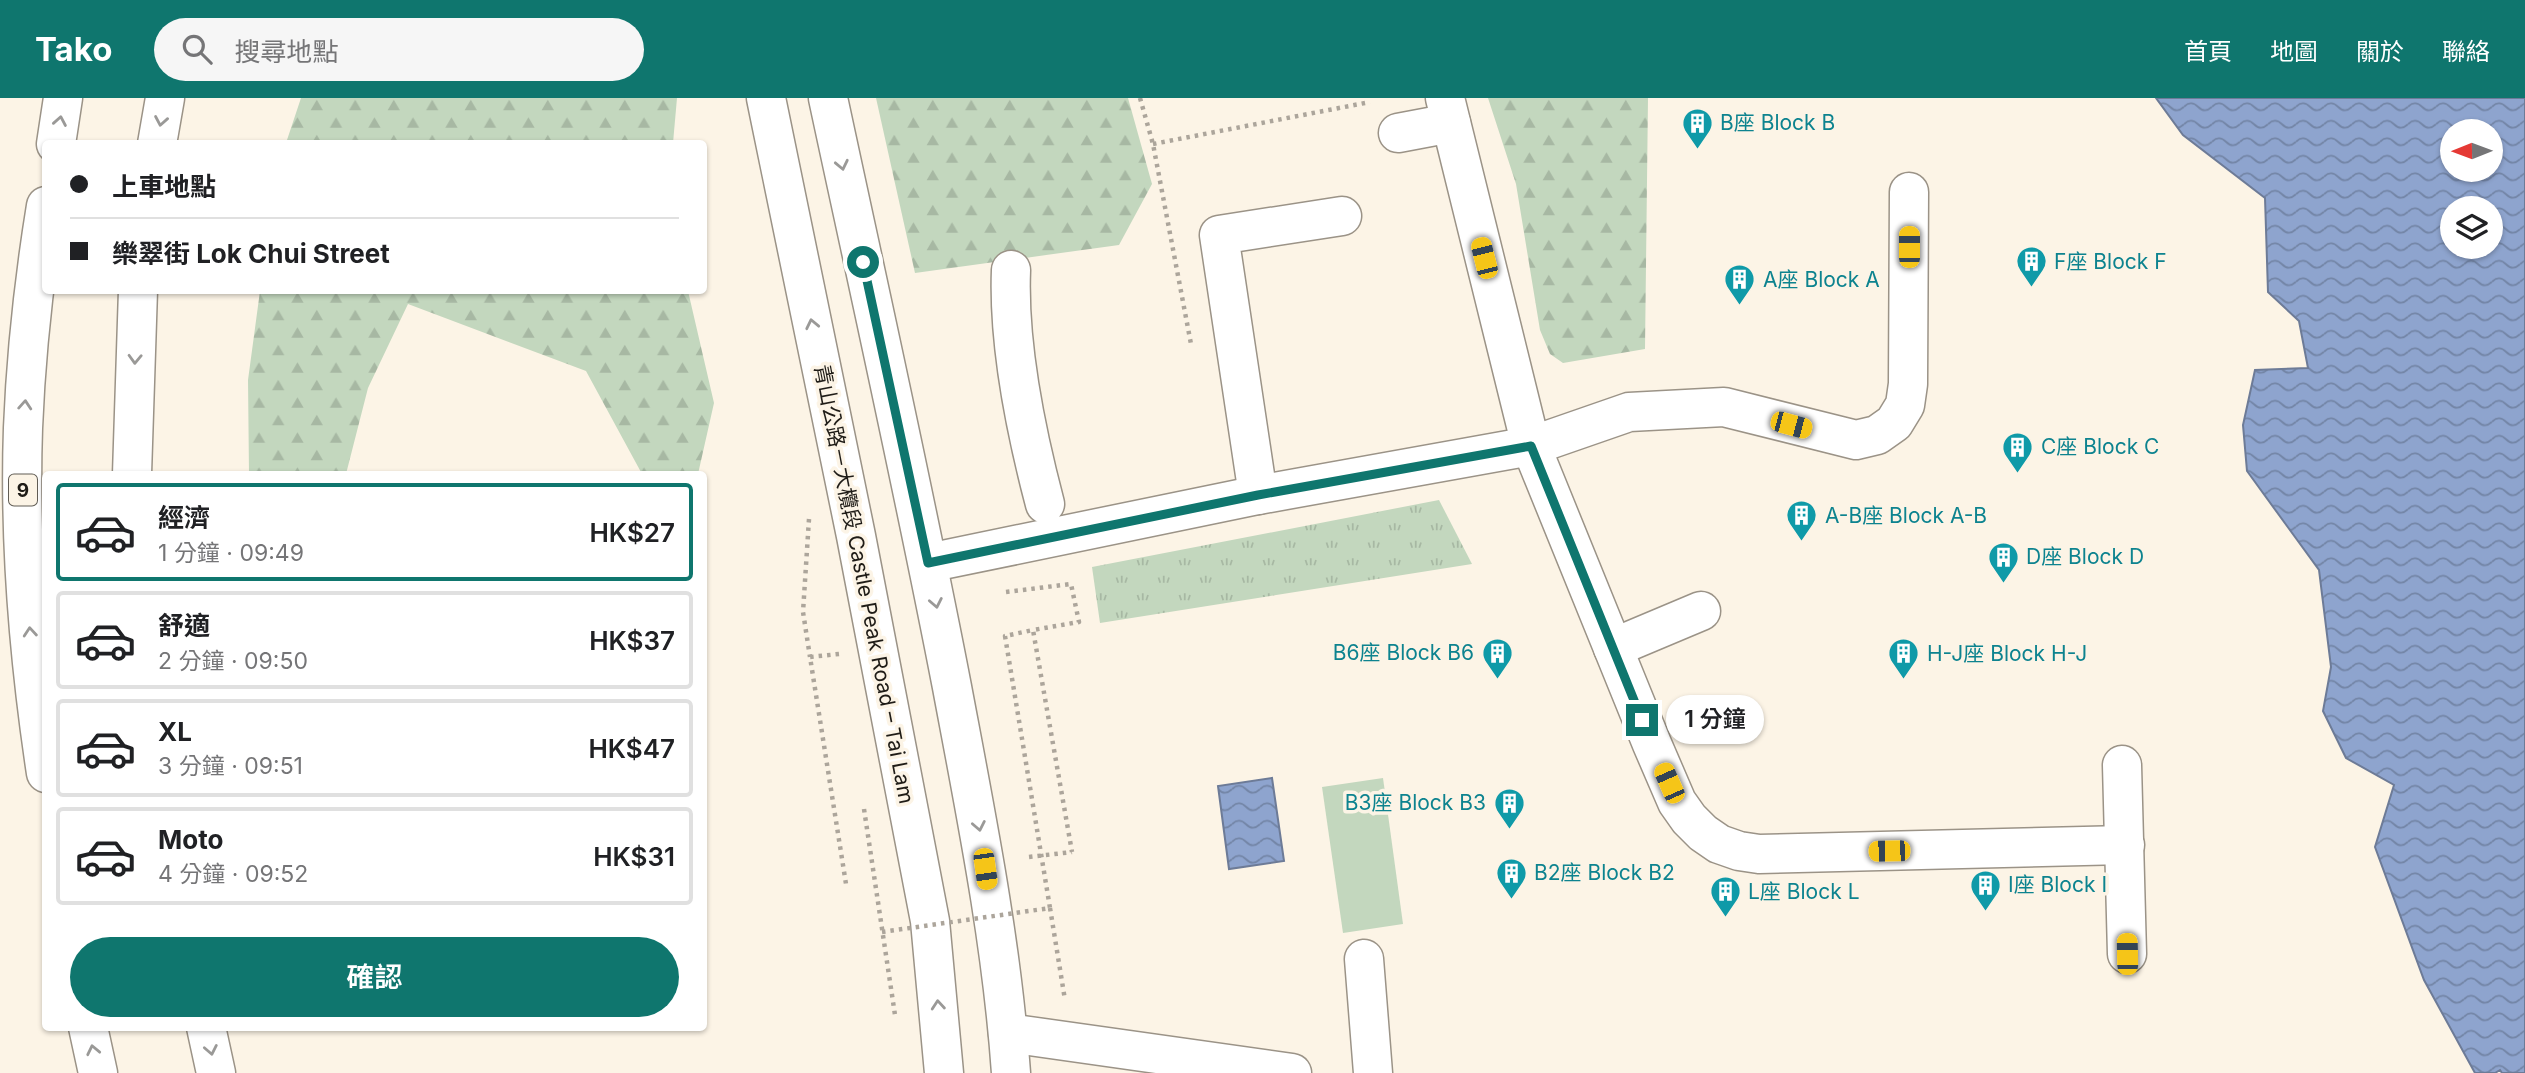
<!DOCTYPE html>
<html lang="zh-TW">
<meta charset="utf-8">
<style>
:root{--surface:#fff;--page:#f6f6f6;--text:#202124;--muted:#757577;--line:#e0e0e0;--accent:#0f766e}
body{margin:0;font-family:Inter,"Noto Sans TC",sans-serif;background:var(--page);color:var(--text);height:100vh;display:flex;flex-direction:column;font-size:26px;white-space:nowrap}
*{box-sizing:border-box;margin:0}
p{font-size:23px;color:var(--muted)}
.icon{flex:none;width:38px;height:38px;fill:none;stroke:currentColor;stroke-width:2;stroke-linecap:round;stroke-linejoin:round}
.map{position:relative;flex:1;overflow:hidden}
.side{position:absolute;left:42px;top:373px;width:665px;height:560px;display:flex;flex-direction:column;background:var(--surface);border-radius:7px;box-shadow:0 2px 5px #0004}
.side>*{flex:none}
.guide{position:absolute;left:42px;top:42px;width:665px;height:154px;border-radius:7px;box-shadow:0 2px 5px #0004;display:grid;align-content:center;height:154px;padding:0 28px;background:var(--surface)}
.needle{width:46px;rotate:269deg}
.fabs{position:absolute;left:2440px;top:21px;display:grid;gap:14px}
.fabs a{display:grid;place-items:center;width:63px;height:63px;border-radius:50%;background:var(--surface);box-shadow:0 2px 5px #0004;font-size:35px}
.end{position:absolute;width:32px;height:32px;margin:-16px;border:9px solid #0f766e;background:#fff;box-shadow:0 0 0 4px #fff}
.from{border-radius:50%}
.bubble{position:absolute;height:49px;border-radius:24px;background:var(--surface);box-shadow:0 2px 5px #0004;font-size:23px;font-weight:600;line-height:49px;text-align:center}
.car{position:absolute;width:21px;height:42px;margin:-21px -10px;border-radius:9px;box-shadow:0 0 5px 2px #0007;background:linear-gradient(#f5c518 24%,#345 0 40%,#f5c518 0 76%,#345 0 86%,#f5c518 0)}
.guide b{display:flex;align-items:center;gap:24px;height:66px;font-size:26px}
.guide b+b{border-top:2px solid var(--line)}
.guide i{width:18px;height:18px;background:var(--text)}
ul{padding:12px 0 0;list-style:none}
li{display:flex;align-items:center;gap:21px;height:98px;margin:0 14px 10px;padding:0 14px;border:4px solid var(--line);border-radius:7px}
li div{flex:1}
li b{display:block;font-size:26px}
li em{font-style:normal;font-weight:600}
li.active{border-color:var(--accent)}
li>.icon{width:63px;height:63px;stroke-width:1.5}
.primary-button{display:flex;gap:14px;margin-top:auto;padding:14px 28px}
.primary-button a{flex:1;height:80px;border-radius:42px;background:var(--accent);color:#fff;font-size:28px;font-weight:600;line-height:80px;text-align:center}
header{display:flex;align-items:center;gap:42px;box-sizing:border-box;height:98px;padding:0 35px;background:var(--accent);color:#fff}
header strong{font-size:33px}
nav{display:flex;gap:38px;margin-inline-start:auto;font-size:24px}
.search{width:490px;height:63px;background:var(--page);display:flex;align-items:center;gap:18px;box-sizing:border-box;padding:0 24px;border-radius:38px;color:var(--muted);font-size:26px}
.map>svg:first-child{display:block}
.grass{fill:url(#grass-tufts)}
.forest{fill:url(#forest-firs)}
.pitch{fill:#c3d7be}
.water{fill:url(#water-waves);stroke:#6d7b97;stroke-width:2;fill-rule:evenodd}
.lines{fill:none;stroke-linecap:round;stroke-linejoin:round}
.minor-casing{stroke:#9b9387;stroke-width:41}
.major-casing{stroke:#9b9387;stroke-width:41}
.highway-casing{stroke:#9b9387;stroke-width:41}
.path{stroke:#aca59b;stroke-width:4.5;stroke-dasharray:3.5 5;stroke-linecap:butt}
.minor{stroke:#fff;stroke-width:38}
.major{stroke:#fff;stroke-width:38}
.highway{stroke:#fff;stroke-width:38}
.path-bridge{stroke:#aca59b;stroke-width:4.5;stroke-dasharray:3.5 5;stroke-linecap:butt}
.oneway{stroke:#9a9997}
.route{stroke:#0f766e;stroke-width:9}
.labels{text-anchor:middle;stroke-width:7;stroke-linejoin:round;paint-order:stroke}
.shield{fill:#fcf4e6;stroke:#615d55;stroke-width:2}
.shield-label{font-size:19px;font-weight:bold;fill:#1f1c17}
.culture-label{font-size:21px;fill:#0d838f;stroke:#fcf4e6;text-anchor:start}
.street-label{font-size:21px;fill:#1f1c17;stroke:#fcf4e6}
</style>
<header>
<strong>Tako</strong>
<div class="search"><svg class="icon" aria-label="search" viewBox="0 0 24 24"><circle cx="10" cy="10" r="6"/><path d="M15 15l6 6"/></svg>搜尋地點</div>
<nav><a>首頁</a><a>地圖</a><a>關於</a><a>聯絡</a></nav>
</header>
<div class="map">
<svg width="2525" height="975" viewBox="0 0 2525 975">
<defs>
<pattern id="grass-tufts" width="24" height="20" patternUnits="userSpaceOnUse" patternTransform="scale(1.75)"><rect width="24" height="20" fill="#c3d7be"/><path d="M3 7l-1-3M5 7V3M7 7l1-3M15 17l-1-3M17 17v-4M19 17l1-3" fill="none" stroke="#a7b8a3"/></pattern>
<pattern id="forest-firs" width="22" height="20" patternUnits="userSpaceOnUse" patternTransform="scale(1.75)"><rect width="22" height="20" fill="#c3d7be"/><path d="M5 1l3.5 6h-7zM16 11l3.5 6h-7z" fill="#a7b8a3"/></pattern>
<pattern id="water-waves" width="16" height="10" patternUnits="userSpaceOnUse" patternTransform="scale(1.75)"><rect width="16" height="10" fill="#8ea4ce"/><path d="M0 5q4-4 8 0t8 0" fill="none" stroke="#7385a6"/></pattern>
</defs>
<rect width="100%" height="100%" fill="#fcf4e6"/>
<path class="grass" d="M1439,402l33,64 -372,59 -8,-56z"/>
<g class="forest">
<path d="M301,0h376l-4,45h-387z"/>
<path d="M876,0h252l24,86 -33,61 -204,28z"/>
<path d="M1488,0h160l-3,251 -82,14 -13,-9 -10,-24 -24,-146z"/>
<path d="M260,193h428l26,112 -16,71h-56l-56,-103 -178,-67 -40,84 -22,86h-97l-1,-94z"/>
</g>
<path class="pitch" d="M1383,680l20,146 -60,9 -21,-146z"/>
<g class="water">
<path d="M2156,0h369v975h-23l-2,-3 -5,3h-20l-51,-93 -49,-133 19,-62 -48,-27 -23,-47 8,-44 -12,-97 -72,-99 -4,-46 12,-55 53,-2 -9,-47 -31,-29 -3,-94 -82,-63zM2452,33h38v39h-38zM2452,110h38v39h-38z"/>
<path d="M1272,680l12,83 -55,8 -11,-83z"/>
</g>
<g class="lines">
<defs>
<g id="minor">
<path d="M1445,0l86,348 121,298 25,58 12,17 14,14 16,11 20,7 20,3 366,-9"/>
<path d="M1398,35l53,-10"/>
<path d="M1011,172c-3,74 15,162 34,234"/>
<path d="M1258,397l-39,-260 123,-19"/>
<path d="M928,465l330,-68 273,-49 98,-34 95,-5 132,33 21,-5 17,-12 11,-18 3,-21 1,-192"/>
<path d="M1613,550l88,-37"/>
<path d="M2122,667l5,189"/>
<path d="M1364,861l9,114"/>
<path d="M1008,935l284,40"/>
</g>
<g id="major">
<path d="M766,0l90,438 74,385 14,152"/>
<path d="M828,0c42,196 86,392 124,589 24,128 50,256 59,386"/>
</g>
<g id="highway">
<path d="M56,46l7,-46"/>
<path d="M157,46l8,-46"/>
<path d="M46,108c-12,74 -20,148 -23,222 -4,115 6,232 23,345"/>
<path d="M132,376l6,-184"/>
<path d="M88,929l10,46"/>
<path d="M206,929l10,46"/>
</g>
</defs>
<use href="#minor" class="minor-casing"/>
<use href="#major" class="major-casing"/>
<use href="#highway" class="highway-casing"/>
<g class="path">
<path d="M1140,0l13,46 38,200"/>
<path d="M1153,46l217,-42"/>
<path d="M809,421l-6,93 7,45"/>
<path d="M1006,494l65,-8 8,38 -46,8"/>
<path d="M839,556l-29,3 36,227"/>
<path d="M864,711l31,206"/>
<path d="M1029,759l43,-5"/>
<path d="M1050,810l15,92"/>
</g>
<use href="#minor" class="minor"/>
<use href="#major" class="major"/>
<use href="#highway" class="highway"/>
<path class="path-bridge" d="M882,834l168,-24 -45,-272 28,-6 39,222"/>
</g>
<defs><path id="oneway-chevron" d="M-2-3.5L2.5 0L-2 3.5" fill="none" stroke-width="1.6" stroke-linecap="round" stroke-linejoin="round" transform="scale(1.75)"/></defs>
<g class="oneway">
<use href="#oneway-chevron" transform="translate(60 23) rotate(-80)"/>
<use href="#oneway-chevron" transform="translate(161 23) rotate(100)"/>
<use href="#oneway-chevron" transform="translate(842 67) rotate(78)"/>
<use href="#oneway-chevron" transform="translate(812 226) rotate(-102)"/>
<use href="#oneway-chevron" transform="translate(135 261) rotate(92)"/>
<use href="#oneway-chevron" transform="translate(25 307) rotate(-86)"/>
<use href="#oneway-chevron" transform="translate(936 505) rotate(79)"/>
<use href="#oneway-chevron" transform="translate(30 534) rotate(-95)"/>
<use href="#oneway-chevron" transform="translate(979 728) rotate(79)"/>
<use href="#oneway-chevron" transform="translate(938 907) rotate(-95)"/>
<use href="#oneway-chevron" transform="translate(93 952) rotate(-102)"/>
<use href="#oneway-chevron" transform="translate(211 952) rotate(79)"/>
</g>
<g class="lines">
<path class="route" d="M863,164l65,301 330,-68 273,-49 111,274"/>
</g>
<defs>
<symbol id="building-pin" viewBox="-11 -11 22 30"><path d="M0 17L-7.5 6A9.5 9.5 0 1 1 7.5 6Z" fill="#0f9aa8" stroke="#fcf4e6"/><path d="M-4-6H4V6H1V3H-1V6H-4ZM-2.5-4.3h1.7v1.8h-1.7ZM.8-4.3h1.7v1.8H.8ZM-2.5-1h1.7V.8h-1.7ZM.8-1h1.7V.8H.8Z" fill="#fff"/></symbol>
</defs>
<g fill-rule="evenodd">
<use href="#building-pin" x="1680" y="8" width="35" height="47"/>
<use href="#building-pin" x="2014" y="146" width="35" height="47"/>
<use href="#building-pin" x="1722" y="164" width="35" height="47"/>
<use href="#building-pin" x="2000" y="332" width="35" height="47"/>
<use href="#building-pin" x="1784" y="400" width="35" height="47"/>
<use href="#building-pin" x="1986" y="442" width="35" height="47"/>
<use href="#building-pin" x="1480" y="538" width="35" height="47"/>
<use href="#building-pin" x="1886" y="538" width="35" height="47"/>
<use href="#building-pin" x="1492" y="688" width="35" height="47"/>
<use href="#building-pin" x="1494" y="758" width="35" height="47"/>
<use href="#building-pin" x="1968" y="770" width="35" height="47"/>
<use href="#building-pin" x="1708" y="776" width="35" height="47"/>
</g>
<g class="labels">
<rect class="shield" x="9" y="376.5" width="28" height="31" rx="5"/>
<g class="shield-label">
<text x="23" y="399">9</text>
</g>
<g class="culture-label">
<text x="1720" y="32">B座 Block B</text>
<text x="2054" y="171">F座 Block F</text>
<text x="1763" y="189">A座 Block A</text>
<text x="2041" y="356">C座 Block C</text>
<text x="1825" y="425">A-B座 Block A-B</text>
<text x="2026" y="466">D座 Block D</text>
<text x="1474" y="562" text-anchor="end">B6座 Block B6</text>
<text x="1927" y="563">H-J座 Block H-J</text>
<text x="1486" y="712" text-anchor="end">B3座 Block B3</text>
<text x="1534" y="782">B2座 Block B2</text>
<text x="2008" y="794">I座 Block I</text>
<text x="1748" y="801">L座 Block L</text>
</g>
<g class="street-label">
<text transform="translate(864 486) rotate(79)" y="7">青山公路－大欖段 Castle Peak Road – Tai Lam</text>
</g>
</g>
</svg>
<div class="fabs">
<a><svg class="needle" viewBox="-14 -14 28 28"><path d="M0-13l5 13h-10z" fill="#e53935"/><path d="M0 13l5-13h-10z" fill="#757577"/></svg></a>
<a><svg class="icon" aria-label="layers" viewBox="0 0 24 24"><path d="M12 4l9 5-9 5-9-5zM3 14l9 5 9-5"/></svg></a>
</div>
<i class="end from" style="left:863px;top:164px"></i>
<i class="end" style="left:1642px;top:622px"></i>
<div class="bubble" style="left:1666px;top:597px;width:98px">1 分鐘</div>
<i class="car" style="left:1909px;top:149px;rotate:0deg"></i>
<i class="car" style="left:1484px;top:160px;rotate:346deg"></i>
<i class="car" style="left:1791px;top:327px;rotate:105deg"></i>
<i class="car" style="left:1669px;top:685px;rotate:336deg"></i>
<i class="car" style="left:1889px;top:753px;rotate:269deg"></i>
<i class="car" style="left:985px;top:771px;rotate:172deg"></i>
<i class="car" style="left:2127px;top:856px;rotate:359deg"></i>
<div class="guide">
<b><i class="from"></i>上車地點</b>
<b><i></i>樂翠街 Lok Chui Street</b>
</div>
<section class="side">
<ul>
<li class="active"><svg class="icon" aria-label="car" viewBox="0 0 24 24"><path d="M5 17H2v-5l4-1 3-4h7l3 4 3 1v5h-3M9 17h6M6 11h13"/><circle cx="7" cy="17" r="2"/><circle cx="17" cy="17" r="2"/></svg><div><b>經濟</b><p>1 分鐘 · 09:49</p></div><em>HK$27</em></li>
<li><svg class="icon" aria-label="car" viewBox="0 0 24 24"><path d="M5 17H2v-5l4-1 3-4h7l3 4 3 1v5h-3M9 17h6M6 11h13"/><circle cx="7" cy="17" r="2"/><circle cx="17" cy="17" r="2"/></svg><div><b>舒適</b><p>2 分鐘 · 09:50</p></div><em>HK$37</em></li>
<li><svg class="icon" aria-label="car" viewBox="0 0 24 24"><path d="M5 17H2v-5l4-1 3-4h7l3 4 3 1v5h-3M9 17h6M6 11h13"/><circle cx="7" cy="17" r="2"/><circle cx="17" cy="17" r="2"/></svg><div><b>XL</b><p>3 分鐘 · 09:51</p></div><em>HK$47</em></li>
<li><svg class="icon" aria-label="car" viewBox="0 0 24 24"><path d="M5 17H2v-5l4-1 3-4h7l3 4 3 1v5h-3M9 17h6M6 11h13"/><circle cx="7" cy="17" r="2"/><circle cx="17" cy="17" r="2"/></svg><div><b>Moto</b><p>4 分鐘 · 09:52</p></div><em>HK$31</em></li>
</ul>
<div class="primary-button"><a>確認</a></div>
</section>
</div>
